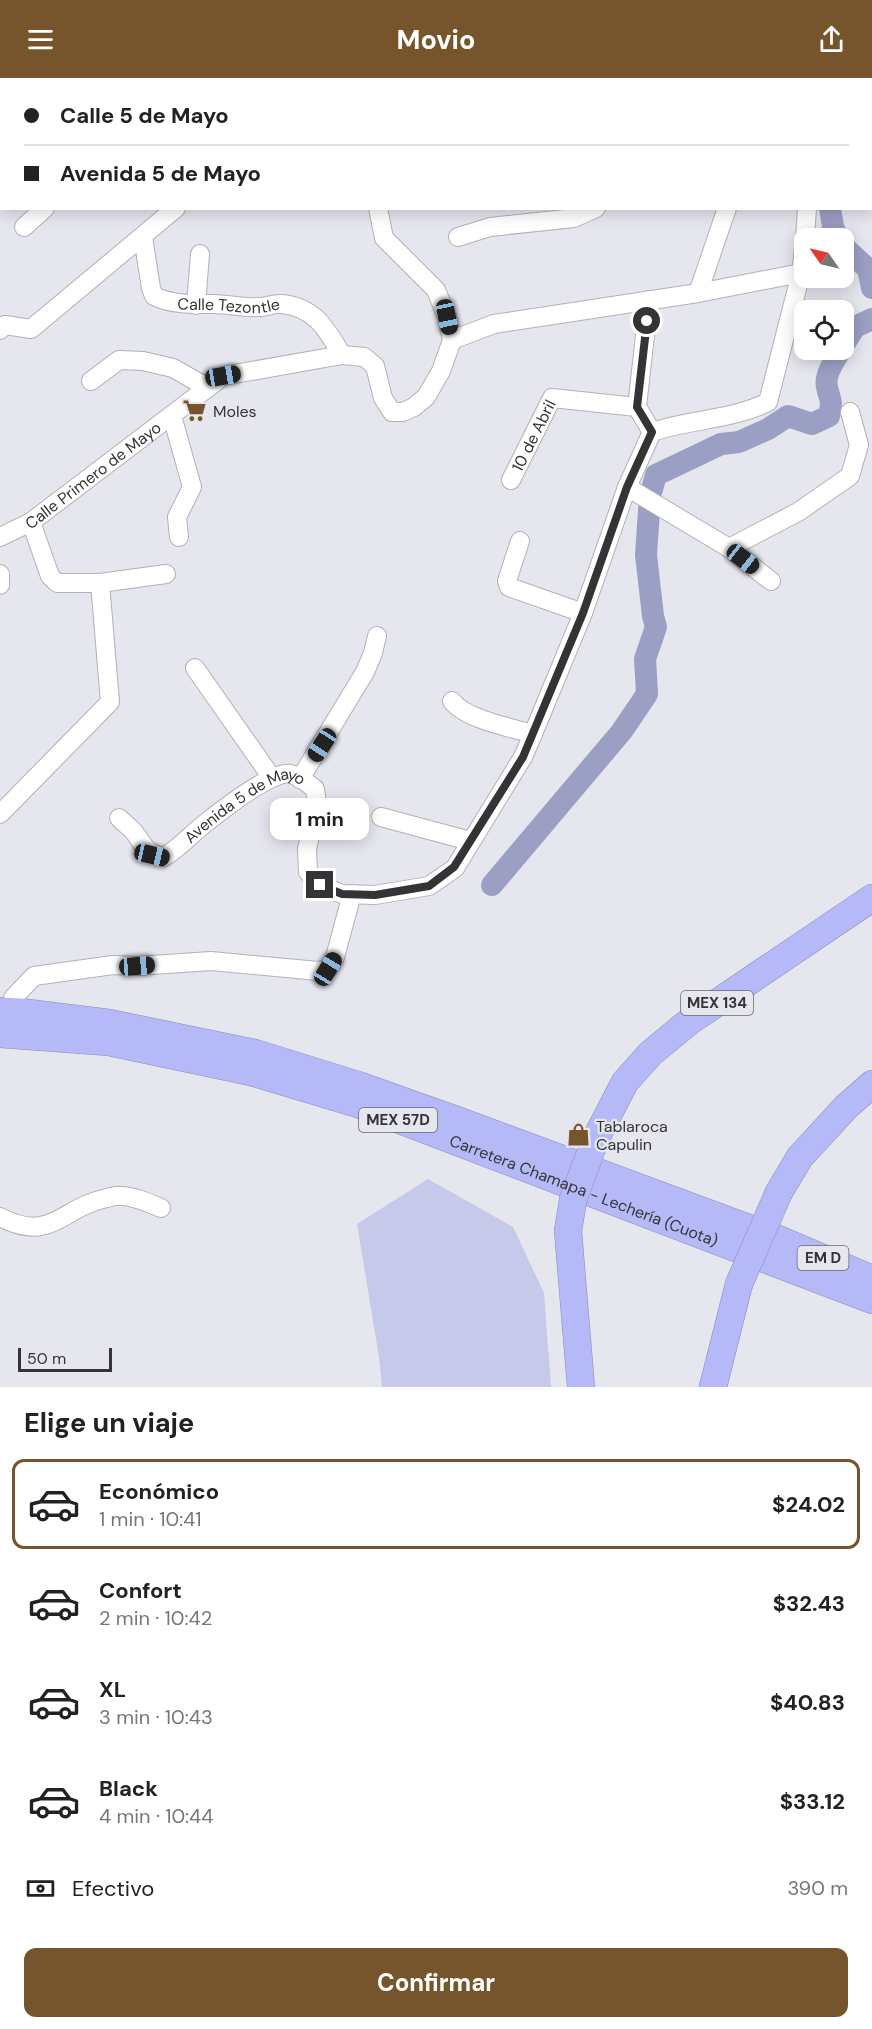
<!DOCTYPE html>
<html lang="es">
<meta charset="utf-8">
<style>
:root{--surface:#fff;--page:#f6f6f6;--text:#222;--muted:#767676;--line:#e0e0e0;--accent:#76552c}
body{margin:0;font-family:"DM Sans",sans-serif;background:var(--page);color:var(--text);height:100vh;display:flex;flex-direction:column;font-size:22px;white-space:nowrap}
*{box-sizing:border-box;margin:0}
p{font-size:20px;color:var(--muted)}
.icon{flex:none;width:33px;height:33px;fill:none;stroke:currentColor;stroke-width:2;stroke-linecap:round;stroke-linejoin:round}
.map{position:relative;height:1309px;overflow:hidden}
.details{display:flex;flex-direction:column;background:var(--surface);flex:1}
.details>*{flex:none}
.hud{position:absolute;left:0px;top:0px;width:873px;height:132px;box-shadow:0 3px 15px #0003;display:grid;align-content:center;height:132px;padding:0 24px;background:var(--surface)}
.needle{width:39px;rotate:304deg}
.controls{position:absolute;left:794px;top:150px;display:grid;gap:12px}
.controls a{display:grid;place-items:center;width:60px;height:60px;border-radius:12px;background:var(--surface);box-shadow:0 3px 15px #0003;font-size:30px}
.scale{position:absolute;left:18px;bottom:15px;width:94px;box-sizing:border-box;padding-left:6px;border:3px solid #343437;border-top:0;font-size:16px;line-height:21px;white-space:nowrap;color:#343437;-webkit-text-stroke:4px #e5e6ee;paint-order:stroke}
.end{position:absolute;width:27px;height:27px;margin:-14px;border:8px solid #343437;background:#fff;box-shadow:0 0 0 3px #fff}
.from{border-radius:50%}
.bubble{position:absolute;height:42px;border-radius:12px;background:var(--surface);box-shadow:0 3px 15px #0003;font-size:20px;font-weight:700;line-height:42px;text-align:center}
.car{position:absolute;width:18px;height:36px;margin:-18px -9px;border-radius:8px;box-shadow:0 0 4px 2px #0007;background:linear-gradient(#222 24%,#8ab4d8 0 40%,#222 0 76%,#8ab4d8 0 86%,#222 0)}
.hud b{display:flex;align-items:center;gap:21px;height:57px;font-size:22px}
.hud b+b{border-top:2px solid var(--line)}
.hud i{width:15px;height:15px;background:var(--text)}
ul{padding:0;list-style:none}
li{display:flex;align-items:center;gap:18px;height:90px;margin:0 12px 9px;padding:0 12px;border:3px solid transparent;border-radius:12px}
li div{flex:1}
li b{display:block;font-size:22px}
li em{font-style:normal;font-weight:700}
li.active{border-color:var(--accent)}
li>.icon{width:54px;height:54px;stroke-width:1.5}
h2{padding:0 24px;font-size:27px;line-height:72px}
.pay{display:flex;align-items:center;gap:15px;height:66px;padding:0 24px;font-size:22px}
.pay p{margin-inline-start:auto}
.button{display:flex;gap:12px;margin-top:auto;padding:12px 24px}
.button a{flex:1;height:69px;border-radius:12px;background:var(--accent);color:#fff;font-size:24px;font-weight:700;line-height:69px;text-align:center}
header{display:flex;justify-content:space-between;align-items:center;height:78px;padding:0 24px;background:var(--accent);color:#fff;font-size:27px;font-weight:700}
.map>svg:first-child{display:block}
.green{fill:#c6c9e9}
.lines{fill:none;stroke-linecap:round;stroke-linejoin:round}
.river{stroke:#9c9fc4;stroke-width:22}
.minor-casing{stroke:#b0b1b9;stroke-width:20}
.highway-casing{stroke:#888ab4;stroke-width:28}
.minor{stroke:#fff;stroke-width:18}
.highway{stroke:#b5b9f7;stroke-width:27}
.highway-bridge-casing{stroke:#888ab4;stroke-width:28;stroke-linecap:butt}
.highway-bridge{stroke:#b5b9f7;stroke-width:27}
.route{stroke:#343437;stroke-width:8}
.labels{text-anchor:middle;stroke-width:4.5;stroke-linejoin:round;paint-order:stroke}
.shield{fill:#e5e6ee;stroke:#69696e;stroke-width:1.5}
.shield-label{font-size:15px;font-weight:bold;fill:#343437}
.street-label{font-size:16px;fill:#343437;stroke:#e5e6ee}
.poi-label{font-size:16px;fill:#343437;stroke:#e5e6ee;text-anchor:start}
</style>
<header><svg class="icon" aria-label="menu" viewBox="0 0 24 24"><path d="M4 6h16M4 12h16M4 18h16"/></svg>Movio<svg class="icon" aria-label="share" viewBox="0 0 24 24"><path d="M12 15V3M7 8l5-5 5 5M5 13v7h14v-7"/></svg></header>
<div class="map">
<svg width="872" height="1309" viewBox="0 0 872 1309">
<rect width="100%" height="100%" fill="#e5e6ee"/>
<path class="green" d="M428,1101l85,48 31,66 7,94h-169l-3,-30 -22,-133z"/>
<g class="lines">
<g class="river">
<path d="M797,0l3,2"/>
<path d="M830,130l3,19 5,11"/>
<path d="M843,168l25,23 4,19"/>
<path d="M843,268l12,-19 17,-8"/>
<path d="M492,807l130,-154 25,-37 -2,-35 11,-32 -3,-11 -7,-61 4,-59 6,-21 65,-31 18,-2 29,-13 20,-13 24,8 17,-8c4,-19 1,-13 -2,-29 -3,-11 8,-28 14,-37"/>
</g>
<defs>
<g id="minor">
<path d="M355,0l4,2"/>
<path d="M489,0v2"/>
<path d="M678,0l5,2"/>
<path d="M742,0l1,2"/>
<path d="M100,2l1,-2"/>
<path d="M183,2l1,-2"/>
<path d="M602,2l1,-2"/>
<path d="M658,2v-2"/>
<path d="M0,107l2,-2"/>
<path d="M24,149l21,-19"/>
<path id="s1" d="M143,159l8,51 3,8c18,9 39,8 59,8 15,0 31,4 46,3 8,0 15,-4 23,-3 33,3 45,26 60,51"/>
<path d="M458,159l32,-10 84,-9 22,-10"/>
<path d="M805,160l2,-30"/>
<path d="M698,215l29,-85"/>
<path d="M196,227l4,-51"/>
<path d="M0,252l5,-5 26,4 145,-121"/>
<path d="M452,262l42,-16 204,-31 103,-20"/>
<path d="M91,303l28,-21 24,1 30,7 35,20"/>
<path d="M637,329l12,-107"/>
<path d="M172,338l20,71 -15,30 2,20"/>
<path id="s2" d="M511,402l41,-82 85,9 15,25"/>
<path d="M627,409l102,61 42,33"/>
<path d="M31,444l19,54 7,7h43l66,-9"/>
<path id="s3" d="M0,459l31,-15 192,-146 119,-21 22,2 11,9 8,32 9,14h11l11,-5 12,-10 15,-26 11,-31 -5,-23 -11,-27 -52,-52 -6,-30"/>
<path d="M520,463l-13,40 2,6 74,26"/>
<path d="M729,470l69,-36 52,-36 9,-31 -9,-33"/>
<path d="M0,496v11"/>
<path d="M195,590l77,110"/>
<path d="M452,623c13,18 60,27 81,33"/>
<path d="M300,701l65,-107 8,-19 4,-17"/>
<path d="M0,736l110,-112 -10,-119"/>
<path d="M381,739l89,24"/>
<path id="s4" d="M119,740c6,6 14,11 18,18 10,14 9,17 27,21 16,-9 28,-24 43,-35 15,-12 67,-53 84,-48 9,2 17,10 24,15l2,15 -10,45 1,23 12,13 22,9 33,1 54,-9 26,-18 68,-111 10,-23 50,-121 44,-126 25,-55c38,-13 80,-12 116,-30l33,-129 3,-25"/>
<path d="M13,920l21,-22 79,-11 24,1 74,-5 107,10 10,-2 7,-12 17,-63"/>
<path d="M0,1139c52,27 61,-10 107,-19 4,-1 10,-3 14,-2 13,0 28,7 40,12"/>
</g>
<g id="highway">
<path d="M0,933l20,1 89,11 146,30 103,32 104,37 311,115 99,42"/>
<path id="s5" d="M0,956l109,8 142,30 104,31 517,197"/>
<path d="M595,1062l30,-58 26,-29 39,-32 182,-123"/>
<path d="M779,1114l21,-35 46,-50 26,-23"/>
<path d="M568,1153l13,156"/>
<path d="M713,1309l26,-103"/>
</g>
</defs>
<use href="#minor" class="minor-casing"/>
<use href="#highway" class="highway-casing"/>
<use href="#minor" class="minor"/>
<use href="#highway" class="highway"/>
<defs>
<g id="highway-bridge">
<path d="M568,1153l5,-31 22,-60"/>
<path d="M739,1206l40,-92"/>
</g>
</defs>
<use href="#highway-bridge" class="highway-bridge-casing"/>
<use href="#highway-bridge" class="highway-bridge"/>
</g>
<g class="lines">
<path class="route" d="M320,807l22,9 33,1 54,-9 25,-19 69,-110 60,-144 44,-126 25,-55 -15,-25 10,-86"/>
</g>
<defs>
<symbol id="supermarket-bare" viewBox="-9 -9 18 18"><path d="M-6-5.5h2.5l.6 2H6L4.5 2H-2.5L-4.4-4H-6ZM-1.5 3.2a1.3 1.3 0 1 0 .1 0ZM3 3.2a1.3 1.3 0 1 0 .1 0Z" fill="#76552c" stroke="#e5e6ee" stroke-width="2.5" paint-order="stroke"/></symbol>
<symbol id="shop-bare" viewBox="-9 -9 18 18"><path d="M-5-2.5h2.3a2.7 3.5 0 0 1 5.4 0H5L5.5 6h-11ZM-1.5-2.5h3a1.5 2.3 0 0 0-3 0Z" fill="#76552c" stroke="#e5e6ee" stroke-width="2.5" paint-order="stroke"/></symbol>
</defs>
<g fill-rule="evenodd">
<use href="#supermarket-bare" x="178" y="316" width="33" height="33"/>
<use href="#shop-bare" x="562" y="1040" width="33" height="33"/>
</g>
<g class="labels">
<g class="shield">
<rect x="681" y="913" width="72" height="24" rx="4.5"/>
<rect x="359" y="1030" width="78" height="24" rx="4.5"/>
<rect x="797.5" y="1168" width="51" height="24" rx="4.5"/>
</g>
<g class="shield-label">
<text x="717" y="930">MEX 134</text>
<text x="398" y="1047">MEX 57D</text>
<text x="823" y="1185">EM D</text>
</g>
<g class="street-label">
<text dy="6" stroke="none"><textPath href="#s1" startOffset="136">Calle Tezontle</textPath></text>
<text dy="6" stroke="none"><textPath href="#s2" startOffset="50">10 de Abril</textPath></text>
<text dy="6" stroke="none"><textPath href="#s3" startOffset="112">Calle Primero de Mayo</textPath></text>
<text dy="6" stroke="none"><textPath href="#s4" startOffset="160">Avenida 5 de Mayo</textPath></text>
<text dy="6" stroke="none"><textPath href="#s5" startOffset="608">Carretera Chamapa - Lechería (Cuota)</textPath></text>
</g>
<g class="poi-label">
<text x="213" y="339">Moles</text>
<text x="596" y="1054">Tablaroca<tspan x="596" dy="18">Capulin</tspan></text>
</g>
</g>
</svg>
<div class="controls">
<a><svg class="needle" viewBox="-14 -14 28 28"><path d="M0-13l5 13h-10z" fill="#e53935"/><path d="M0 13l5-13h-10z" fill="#767676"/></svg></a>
<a><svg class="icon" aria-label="locate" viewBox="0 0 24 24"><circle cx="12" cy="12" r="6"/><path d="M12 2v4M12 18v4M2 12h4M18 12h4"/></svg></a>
</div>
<div class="scale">50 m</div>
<i class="end from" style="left:647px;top:243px"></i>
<i class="end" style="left:320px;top:807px"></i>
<div class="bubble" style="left:270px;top:720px;width:99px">1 min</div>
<i class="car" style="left:447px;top:239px;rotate:168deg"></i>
<i class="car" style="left:223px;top:298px;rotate:80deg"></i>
<i class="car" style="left:743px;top:481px;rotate:128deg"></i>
<i class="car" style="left:322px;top:667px;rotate:213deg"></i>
<i class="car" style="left:152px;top:777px;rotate:103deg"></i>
<i class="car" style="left:137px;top:888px;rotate:86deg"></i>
<i class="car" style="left:328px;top:891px;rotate:31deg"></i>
<div class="hud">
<b><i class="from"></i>Calle 5 de Mayo</b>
<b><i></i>Avenida 5 de Mayo</b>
</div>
</div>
<section class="details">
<h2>Elige un viaje</h2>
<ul>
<li class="active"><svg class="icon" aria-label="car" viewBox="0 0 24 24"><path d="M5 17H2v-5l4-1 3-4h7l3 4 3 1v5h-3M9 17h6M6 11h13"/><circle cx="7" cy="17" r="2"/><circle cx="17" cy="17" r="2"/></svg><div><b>Económico</b><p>1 min · 10:41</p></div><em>$24.02</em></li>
<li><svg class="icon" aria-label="car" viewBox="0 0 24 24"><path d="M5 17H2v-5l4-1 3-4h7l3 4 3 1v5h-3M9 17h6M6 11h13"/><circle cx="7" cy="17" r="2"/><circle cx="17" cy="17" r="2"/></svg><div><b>Confort</b><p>2 min · 10:42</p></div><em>$32.43</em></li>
<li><svg class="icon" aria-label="car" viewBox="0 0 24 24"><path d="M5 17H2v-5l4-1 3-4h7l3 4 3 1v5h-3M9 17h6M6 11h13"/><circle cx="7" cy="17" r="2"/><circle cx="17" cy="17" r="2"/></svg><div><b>XL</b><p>3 min · 10:43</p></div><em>$40.83</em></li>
<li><svg class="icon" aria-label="car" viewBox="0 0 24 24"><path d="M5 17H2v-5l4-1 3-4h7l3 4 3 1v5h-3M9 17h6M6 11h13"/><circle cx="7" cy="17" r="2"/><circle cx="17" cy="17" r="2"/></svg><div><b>Black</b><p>4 min · 10:44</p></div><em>$33.12</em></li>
</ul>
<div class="pay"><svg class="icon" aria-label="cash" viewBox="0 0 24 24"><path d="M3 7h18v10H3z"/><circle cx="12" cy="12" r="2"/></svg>Efectivo<p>390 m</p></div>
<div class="button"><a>Confirmar</a></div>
</section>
